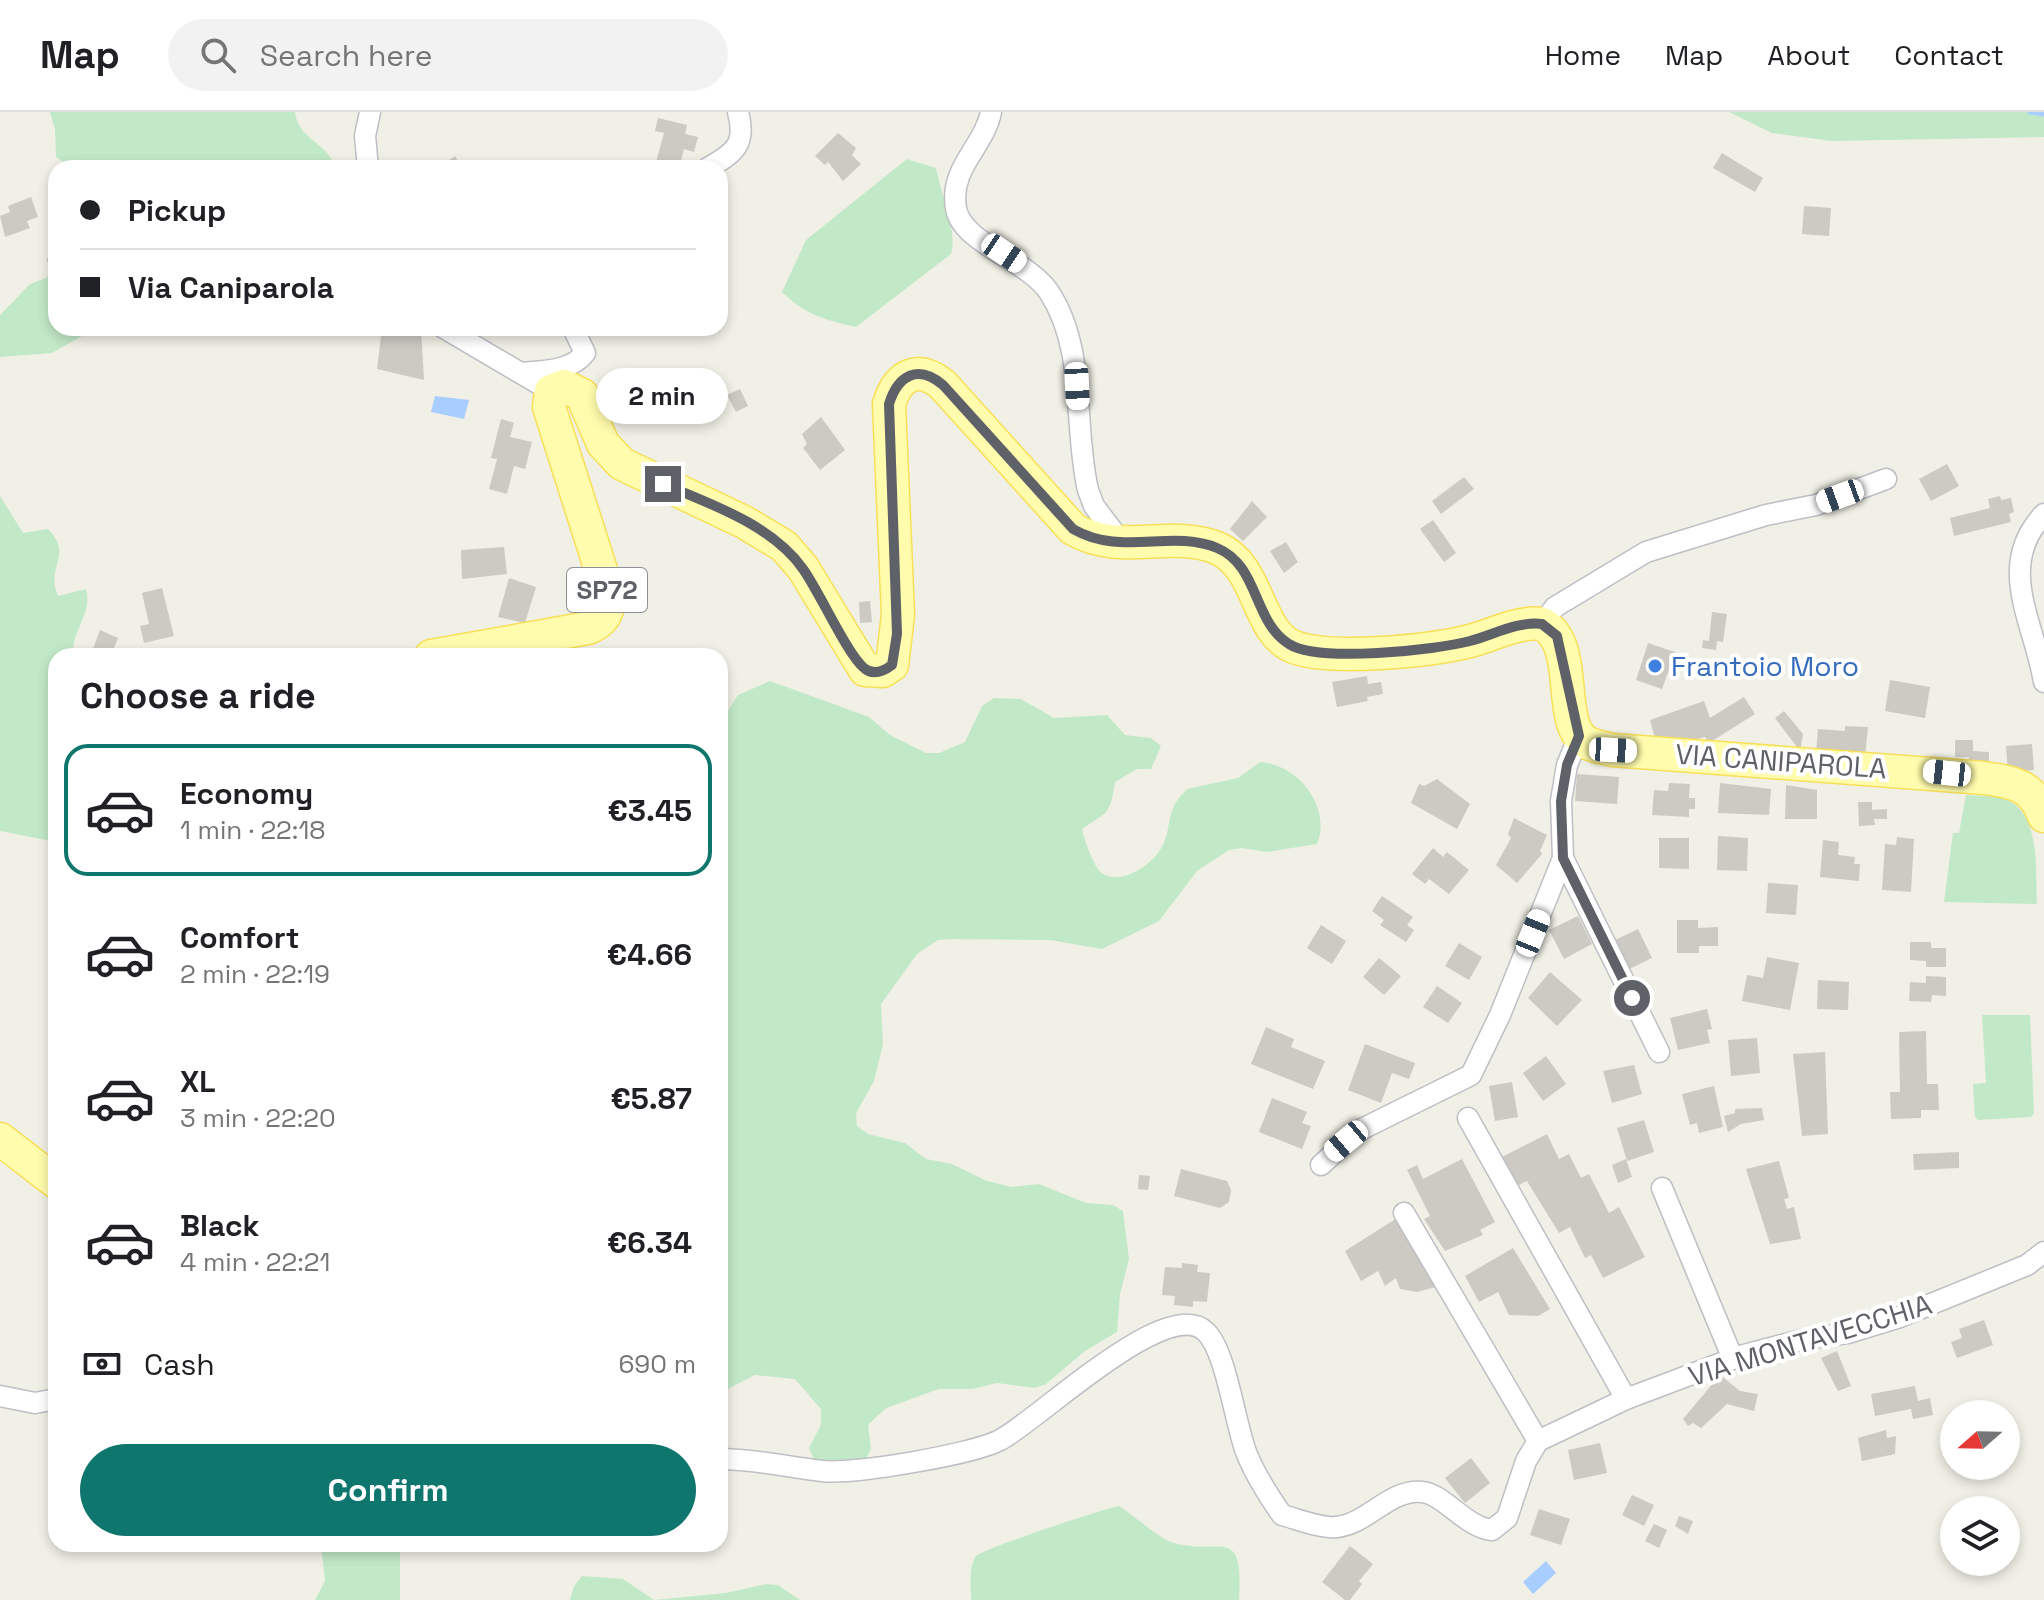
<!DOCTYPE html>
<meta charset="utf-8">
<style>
:root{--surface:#fff;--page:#f2f2f2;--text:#202124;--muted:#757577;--line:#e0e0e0;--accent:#0f766e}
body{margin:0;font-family:"Space Grotesk",sans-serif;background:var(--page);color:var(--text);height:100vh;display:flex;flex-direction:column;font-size:30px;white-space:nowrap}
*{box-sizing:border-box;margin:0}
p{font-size:26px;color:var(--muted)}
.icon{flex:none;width:44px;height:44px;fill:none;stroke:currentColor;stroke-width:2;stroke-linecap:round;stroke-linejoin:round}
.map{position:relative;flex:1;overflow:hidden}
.sheet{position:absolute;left:48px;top:536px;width:680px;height:904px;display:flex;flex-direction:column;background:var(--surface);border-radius:24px;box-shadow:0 4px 12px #0003}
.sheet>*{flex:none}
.hud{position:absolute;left:48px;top:48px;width:680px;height:176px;border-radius:24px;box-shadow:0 4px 12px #0003;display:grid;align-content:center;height:176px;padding:0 32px;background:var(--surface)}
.needle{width:52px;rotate:250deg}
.tools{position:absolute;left:1940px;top:1288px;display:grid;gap:16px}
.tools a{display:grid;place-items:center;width:80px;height:80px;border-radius:50%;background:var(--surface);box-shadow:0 4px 12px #0003;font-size:40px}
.end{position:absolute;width:36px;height:36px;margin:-18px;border:10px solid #5e6167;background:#fff;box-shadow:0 0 0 4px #fff}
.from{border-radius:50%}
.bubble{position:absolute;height:56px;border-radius:28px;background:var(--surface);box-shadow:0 4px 12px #0003;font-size:26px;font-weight:700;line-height:56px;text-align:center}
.car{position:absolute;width:24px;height:48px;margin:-24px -12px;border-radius:10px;box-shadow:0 0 6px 2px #0007;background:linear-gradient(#fff 24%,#345 0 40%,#fff 0 76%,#345 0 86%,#fff 0)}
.hud b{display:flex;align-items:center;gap:28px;height:76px;font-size:30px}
.hud b+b{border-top:2px solid var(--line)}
.hud i{width:20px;height:20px;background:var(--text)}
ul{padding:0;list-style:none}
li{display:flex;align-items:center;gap:24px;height:132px;margin:0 16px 12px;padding:0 16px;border:4px solid transparent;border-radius:24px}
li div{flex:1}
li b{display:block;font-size:30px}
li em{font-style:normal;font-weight:700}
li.active{border-color:var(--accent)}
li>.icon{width:72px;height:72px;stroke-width:1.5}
h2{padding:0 32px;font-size:36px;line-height:96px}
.pay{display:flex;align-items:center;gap:20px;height:88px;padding:0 32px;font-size:30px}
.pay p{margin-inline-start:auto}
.cta{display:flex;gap:16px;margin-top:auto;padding:16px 32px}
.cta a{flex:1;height:92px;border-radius:48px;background:var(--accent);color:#fff;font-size:32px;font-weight:700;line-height:92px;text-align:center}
header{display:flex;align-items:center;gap:48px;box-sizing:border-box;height:112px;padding:0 40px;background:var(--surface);border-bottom:2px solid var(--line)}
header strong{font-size:38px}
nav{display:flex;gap:44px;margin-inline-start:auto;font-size:28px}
.search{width:560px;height:72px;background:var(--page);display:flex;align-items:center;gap:20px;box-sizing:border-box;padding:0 28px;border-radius:44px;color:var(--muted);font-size:30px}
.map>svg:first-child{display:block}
.green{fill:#c2e9c7}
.water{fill:#a8ceff}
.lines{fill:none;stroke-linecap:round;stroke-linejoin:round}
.stream{stroke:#a8ceff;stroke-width:5}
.building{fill:#cccac3}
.street-casing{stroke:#bebfc5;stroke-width:23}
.primary-casing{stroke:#f8df58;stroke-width:35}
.street{stroke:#fff;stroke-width:20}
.primary{stroke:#fffcad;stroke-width:32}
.route{stroke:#5e6167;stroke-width:10}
.shop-dot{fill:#3f7fe0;stroke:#fff;stroke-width:3}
.labels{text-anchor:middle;stroke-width:8;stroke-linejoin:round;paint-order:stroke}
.shield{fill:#fff;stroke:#8e9095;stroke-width:2}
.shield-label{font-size:26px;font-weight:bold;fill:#5e6167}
.shop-label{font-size:28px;fill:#366cbe;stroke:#fff;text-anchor:start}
.street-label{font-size:28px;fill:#5e6167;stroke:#fff}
</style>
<header>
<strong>Map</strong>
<div class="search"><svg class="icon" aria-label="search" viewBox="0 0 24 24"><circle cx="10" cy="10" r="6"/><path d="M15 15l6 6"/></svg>Search here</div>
<nav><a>Home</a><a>Map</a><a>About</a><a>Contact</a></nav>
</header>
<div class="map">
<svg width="2044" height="1488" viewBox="0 0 2044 1488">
<rect width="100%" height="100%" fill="#f1f0e6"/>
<g class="green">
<path d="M50,0h245c3,27 31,30 40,54l-263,2 -16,-11 -1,-28z"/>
<path d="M1729,0h315v25l-213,4 -59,-8z"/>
<path d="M907,47l29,9c5,26 22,63 15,86l-95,73c-30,-7 -51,-12 -74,-35l24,-52z"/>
<path d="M56,162v54h40l-44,25 -52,4v-42l30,-31z"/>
<path d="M0,384l23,37 25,-4c26,26 -3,38 10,67l28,-7c7,25 -15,41 -13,67h-17v186l-56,-11z"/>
<path d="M770,569l99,36 21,18 36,18h13l26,-11 17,-36 12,-8 27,1 33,19 53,-3 18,20 26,3 10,8 -10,23h-14l-22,13c-5,34 -7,29 -33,47 2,10 12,39 20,44 18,13 48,-7 58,-23 14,-20 2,-37 27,-61l51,-11 22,-16c38,2 72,45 57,82l-50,8 -25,-4 -13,2 -32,21 -38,50 -57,28 -52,-9 -98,-1 -14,1 -21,14 -36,50 2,40 -9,37 -18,32 1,13 11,8 37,9 21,16 26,5 35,17 25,6 27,-3 47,19 27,2 10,6 6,48 -9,35 -3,38 -32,19 -39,33 -11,4 -38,-5 -25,6h-33l-53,19 -18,17 3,24 -6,12 -25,3 -26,-4 -5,-12 12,-23v-16l-26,-30 -40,-4 -35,18v-670l18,-28z"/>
<path d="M1966,683c12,1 28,0 39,4 37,15 30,73 32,105l-93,-2 9,-69h6z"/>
<path d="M1982,903h48l4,98 -3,4 -53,3 -3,-3 -2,-33 13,-1z"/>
<path d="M1119,1394c13,8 40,32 52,36 49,16 73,-21 68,58h-268c0,-13 -3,-32 5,-44 6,-7 127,-47 143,-50z"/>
<path d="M321,1432h79v56h-85l10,-19z"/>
<path d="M582,1464l41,3 31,21 72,-7 40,-9 12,1 22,15h-230l4,-14z"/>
</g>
<g class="water">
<path d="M435,284l34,4 -5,19 -33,-7z"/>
<path d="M1546,1449l10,12 -23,21 -10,-12z"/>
</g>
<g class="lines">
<path class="stream" d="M2030,0l14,2"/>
</g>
<g class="building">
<path d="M658,6l29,7 -2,9 13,3 -4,15 -10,-3 -5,19 -23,-6 8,-29 -9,-2z"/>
<path d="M838,21l18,15 -4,7 9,9 -18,17 -15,-19 -3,3 -10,-9z"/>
<path d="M1722,41l41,25 -8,14 -42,-24z"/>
<path d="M455,44l7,12h-23z"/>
<path d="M31,85l7,20 -11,4 3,7 -25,9 -5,-21 10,-4 -2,-6z"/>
<path d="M1804,94l27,2 -2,28 -27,-2z"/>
<path d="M56,131v23l-10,-5z"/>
<path d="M382,216h39l3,52 -47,-11z"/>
<path d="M740,277l8,17 -12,6 -9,-17z"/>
<path d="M821,305l24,33 -25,20 -17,-22 4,-4 -5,-10z"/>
<path d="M501,307l13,4 -4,14 22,5 -7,27 -11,-3 -7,28 -18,-5 8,-30 -6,-1z"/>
<path d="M1947,352l12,22 -28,15 -12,-22z"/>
<path d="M1464,365l10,12 -33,25 -9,-13z"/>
<path d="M2000,384l1,4 10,-2 3,14 -5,2 2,8 -57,14 -4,-18 40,-10 -2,-9z"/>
<path d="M1252,389l15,16 -24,24 -13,-12z"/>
<path d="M1433,408l23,33 -12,9 -24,-33z"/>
<path d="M1286,430l12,20 -14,11 -14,-22z"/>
<path d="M504,435l3,27 -45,5 -1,-29z"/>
<path d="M509,466l27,9 -11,36 -27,-6z"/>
<path d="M162,476l12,48 -30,7 -4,-17 9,-2 -7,-31z"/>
<path d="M870,489l2,21 -12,1 -1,-21z"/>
<path d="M1712,500l15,2 -4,28 -6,-1 -1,9 -14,-2 1,-8 6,1z"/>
<path d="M100,518l18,8 -7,18 -18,-7z"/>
<path d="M1648,531l27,9 -13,37 -26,-9z"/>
<path d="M556,533l28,11h-45l2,-6 11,5z"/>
<path d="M1367,564l1,8 13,-2 2,12 -16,3 1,4 -31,6 -5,-25z"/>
<path d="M1890,568l40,7 -5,31 -40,-7z"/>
<path d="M1744,585l11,17 -46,29 -4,-6 -28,7 -2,-7 -19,5 -6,-22 54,-19 6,17z"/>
<path d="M1784,599l19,23 -3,17 -25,-33z"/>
<path d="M1845,614l23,1 -3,30 -49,-4 2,-24 27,2z"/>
<path d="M1955,628h18v11l16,1v14l-21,-1 1,-8h-14z"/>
<path d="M2032,632l2,26 -26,2 -2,-26z"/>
<path d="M1577,662l42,3 -2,27 -42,-3z"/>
<path d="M1437,667l33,25 -13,25 -46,-26 8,-19 5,2z"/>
<path d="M1669,671l21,1 -1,14h6v11h-6v8l-37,-2 2,-25 14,1z"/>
<path d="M1720,671l51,6 -2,26 -51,-2z"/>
<path d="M1786,673l31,5v29h-32z"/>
<path d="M1858,690h14v8l15,-1v10h-13l1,6 -16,1z"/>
<path d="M1514,706l33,17 -7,16 2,3 -25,29 -21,-18 15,-27 -3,-4z"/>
<path d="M1718,724l30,2 -1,33 -30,-1z"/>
<path d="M1897,725l17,2 -3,53 -29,-2 3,-46 11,1z"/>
<path d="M1659,726h30v31l-30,-1z"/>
<path d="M1823,728l16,2 -1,13 17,2 -1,7h6l-1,17 -39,-4z"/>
<path d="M1433,736l10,9 4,-5 22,18 -20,24 -20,-15 -4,5 -13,-10z"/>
<path d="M1768,771l30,2 -2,30 -30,-2z"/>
<path d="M1382,784l31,21 -6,8 7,5 -8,12 -26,-17 4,-5 -12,-9z"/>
<path d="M1578,804l14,28 -28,15 -15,-29z"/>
<path d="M1677,808h21v8l20,-1v19h-19v7h-22z"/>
<path d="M1321,813l25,16 -14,23 -25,-16z"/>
<path d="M1638,817l14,29 -27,13 -14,-29z"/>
<path d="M1910,830h21v6h15v19h-20v-6l-16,-1z"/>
<path d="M1459,831l23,14 -13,23 -24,-14z"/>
<path d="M1767,845l32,6 -9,47 -48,-9 5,-26 16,3z"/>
<path d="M1379,846l22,18 -17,19 -21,-18z"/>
<path d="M1550,860l32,28 -25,26 -29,-28z"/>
<path d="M1926,864l20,1v19l-14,-1 -1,7 -22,-1 1,-19 16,1z"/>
<path d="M1818,868l31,2 -1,28 -31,-1z"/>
<path d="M1437,874l25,17 -14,20 -25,-16z"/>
<path d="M1707,897l5,20 -5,1 3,13 -32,7 -8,-32z"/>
<path d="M1266,915l28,12 -3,8 34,14 -12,28 -62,-25z"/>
<path d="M1926,919l1,53h11l1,26h-18v8l-30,1 -1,-27h10l-1,-60z"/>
<path d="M1757,926l3,35 -29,3 -3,-36z"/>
<path d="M1365,932l50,19 -6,16 -17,-6 -11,30 -33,-13z"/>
<path d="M1825,940l3,82 -26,2 -9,-82z"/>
<path d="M1546,944l20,28 -23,17 -20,-28z"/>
<path d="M1634,953l8,29 -30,9 -9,-32z"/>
<path d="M1512,970l6,35 -23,4 -6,-35z"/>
<path d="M1714,974l9,41 -24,6 -2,-10 -7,2 -8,-31z"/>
<path d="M1272,986l35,14 -5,11 9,3 -9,23 -43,-17z"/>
<path d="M1762,996l2,12 -23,4 -13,8 -4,-16 11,-3v-4z"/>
<path d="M1644,1008l10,32 -27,9 -10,-33z"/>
<path d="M1547,1022l12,25 10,-5 12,24 8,-4 20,39 10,-6 26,50 -42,21 -12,-23 -6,3 -15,-31 -11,6 -32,-52 -12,6 -15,-29z"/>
<path d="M1959,1040v16l-45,2 -1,-16z"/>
<path d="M1462,1047l33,63 -15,8 3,5 -38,16 -21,-32 6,-3 -23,-46 10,-5 6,14z"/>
<path d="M1626,1047l6,18 -14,6 -6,-18z"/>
<path d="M1779,1049l10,37 -5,1 3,10 7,-2 7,32 -31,5 -24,-75z"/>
<path d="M1181,1057l46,12 4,9 -2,12 -9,6 -46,-12z"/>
<path d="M1139,1063l11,1 -2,14 -10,-1z"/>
<path d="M1397,1106l39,69 -19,5 -17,-3 -4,-11 -11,8 -7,-15 -17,10 -16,-30z"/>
<path d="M1513,1136l37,61 -12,7 -29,-1 -11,-23 -19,10 -14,-26z"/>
<path d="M1182,1151l16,2 -1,7 13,1 -3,29 -14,-1v6l-19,-2 1,-9 -13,-1 3,-28 17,1z"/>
<path d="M1984,1208l9,25 -36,13 -6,-16 11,-4 -3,-9z"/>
<path d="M1837,1239l14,35 -13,5 -17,-33z"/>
<path d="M1720,1263l20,16 18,3 -4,17 -27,-7 -26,24 -8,-5 -5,3 -5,-7z"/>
<path d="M1915,1274l3,15 12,-3 3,17 -20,4 -2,-10 -36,7 -4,-22z"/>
<path d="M1886,1318l1,8 9,-2 -1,18 -33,7 -4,-23z"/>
<path d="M1600,1331l7,30 -33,7 -6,-30z"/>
<path d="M1471,1346l19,25 -25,20 -20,-25z"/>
<path d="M1632,1383l22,10 -10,21 -22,-11z"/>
<path d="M1539,1397l31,10 -9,26 -31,-10z"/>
<path d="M1679,1404l14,5 -5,13 -13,-8z"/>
<path d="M1654,1412l13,6 -8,18 -14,-7z"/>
<path d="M1350,1434l23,18 -14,17 3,3 -12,16h-5l-23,-18z"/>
</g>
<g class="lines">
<defs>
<g id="street">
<path d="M991,0c-7,35 -42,56 -35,96 5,35 72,52 93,84 38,58 24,134 39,198l6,16 28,37"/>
<path d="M368,56l-3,-32 5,-24"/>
<path d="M708,56c26,-15 39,-23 30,-56"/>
<path d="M444,216l107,63"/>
<path d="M522,261c21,-2 50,-2 63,-20l-12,-25"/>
<path d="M2044,402c-49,52 -10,107 0,168"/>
<path d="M1542,512l13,-17 91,-55 120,-37 50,-10 70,-26"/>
<path d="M1579,624l-12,29 -6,36 2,57 96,194"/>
<path d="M1468,1006l158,281"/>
<path d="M1321,1053l37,-34 113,-56 29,-60 63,-157"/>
<path d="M1662,1076l71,171"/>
<path d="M1404,1101l134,228"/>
<path d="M0,1284l35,7 21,-4"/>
<path d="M720,1347c35,0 67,8 102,12 30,4 152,-17 178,-31 36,-18 168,-147 206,-108 20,19 29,91 40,120 9,23 22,43 36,63 15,4 40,14 55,12 32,-4 52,-38 85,-35 22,2 43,35 70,38l15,-12 19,-57 12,-20 88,-42 114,-43 61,-16 47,-7 49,-15 130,-53 17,-13"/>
</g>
<g id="primary">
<path d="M431,544l157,-28c20,-8 23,-22 18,-42l-57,-179 2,-16 13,-5 18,9 21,49 19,20 122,58 40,24 19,22 62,102 18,1 9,-6 6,-50 -9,-211c9,-29 29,-40 54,-19l130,144c48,28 98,0 144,19 43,18 39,84 77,99 37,14 137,4 176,-6 23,-6 48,-20 72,-17 40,21 12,102 46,119 7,4 17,5 25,7l371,28c29,4 49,7 60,38"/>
<path d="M0,1027l56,43"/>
</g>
</defs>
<use href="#street" class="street-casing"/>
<use href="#primary" class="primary-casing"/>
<use href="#street" class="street"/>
<use href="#primary" class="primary"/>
</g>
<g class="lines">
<path class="route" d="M663,372c48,20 109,41 140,85 16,22 44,85 61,99 9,8 20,3 28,-3l5,-31 -8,-230c9,-29 29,-40 54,-19l130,144c48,28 98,0 144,19 42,17 36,74 72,96 29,19 147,6 181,-3 23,-6 48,-20 72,-17l15,12 22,100 -12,29 -6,36 2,57 69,140"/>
</g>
<circle class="shop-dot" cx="1655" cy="554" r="8"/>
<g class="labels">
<rect class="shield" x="567" y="456" width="80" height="44" rx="6"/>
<g class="shield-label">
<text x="607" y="487">SP72</text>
</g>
<g class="shop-label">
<text x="1671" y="564">Frantoio Moro</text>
</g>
<g class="street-label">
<text transform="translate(1781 649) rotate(4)" y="10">VIA CANIPAROLA</text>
<text transform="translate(1810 1228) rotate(-17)" y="10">VIA MONTAVECCHIA</text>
</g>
</g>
</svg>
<div class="tools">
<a><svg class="needle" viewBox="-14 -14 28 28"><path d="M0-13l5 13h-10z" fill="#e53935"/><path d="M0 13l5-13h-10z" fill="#757577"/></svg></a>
<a><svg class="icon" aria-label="layers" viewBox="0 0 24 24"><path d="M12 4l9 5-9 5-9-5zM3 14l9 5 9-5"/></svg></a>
</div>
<i class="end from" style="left:1632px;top:886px"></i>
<i class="end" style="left:663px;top:372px"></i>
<div class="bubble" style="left:596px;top:256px;width:132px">2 min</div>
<i class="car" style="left:1004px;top:141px;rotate:124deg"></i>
<i class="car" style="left:1077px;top:274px;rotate:177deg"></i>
<i class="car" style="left:1840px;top:384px;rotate:250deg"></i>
<i class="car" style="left:1613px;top:638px;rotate:93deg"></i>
<i class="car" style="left:1947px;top:661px;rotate:276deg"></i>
<i class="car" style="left:1533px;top:821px;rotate:22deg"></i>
<i class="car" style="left:1346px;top:1029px;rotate:230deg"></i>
<div class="hud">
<b><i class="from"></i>Pickup</b>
<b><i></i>Via Caniparola</b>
</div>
<section class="sheet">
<h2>Choose a ride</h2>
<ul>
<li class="active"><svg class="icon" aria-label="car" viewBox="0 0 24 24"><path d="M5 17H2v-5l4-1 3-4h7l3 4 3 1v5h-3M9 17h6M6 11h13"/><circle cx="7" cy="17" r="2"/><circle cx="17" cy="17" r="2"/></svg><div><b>Economy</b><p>1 min · 22:18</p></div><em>€3.45</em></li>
<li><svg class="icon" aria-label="car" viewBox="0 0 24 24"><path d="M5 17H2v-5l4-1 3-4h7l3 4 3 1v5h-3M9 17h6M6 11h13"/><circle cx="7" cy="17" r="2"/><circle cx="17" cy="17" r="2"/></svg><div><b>Comfort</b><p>2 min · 22:19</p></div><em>€4.66</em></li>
<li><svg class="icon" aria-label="car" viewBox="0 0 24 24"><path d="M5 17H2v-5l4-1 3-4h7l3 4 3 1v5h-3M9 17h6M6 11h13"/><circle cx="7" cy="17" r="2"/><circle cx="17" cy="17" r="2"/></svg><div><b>XL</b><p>3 min · 22:20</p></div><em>€5.87</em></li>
<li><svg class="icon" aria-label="car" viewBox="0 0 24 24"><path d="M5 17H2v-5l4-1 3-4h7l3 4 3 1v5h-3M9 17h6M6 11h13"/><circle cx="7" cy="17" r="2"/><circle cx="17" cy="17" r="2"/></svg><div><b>Black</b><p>4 min · 22:21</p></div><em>€6.34</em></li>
</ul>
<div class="pay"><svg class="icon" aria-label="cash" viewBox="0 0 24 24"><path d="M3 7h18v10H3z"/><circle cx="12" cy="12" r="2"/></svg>Cash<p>690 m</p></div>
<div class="cta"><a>Confirm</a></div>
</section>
</div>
